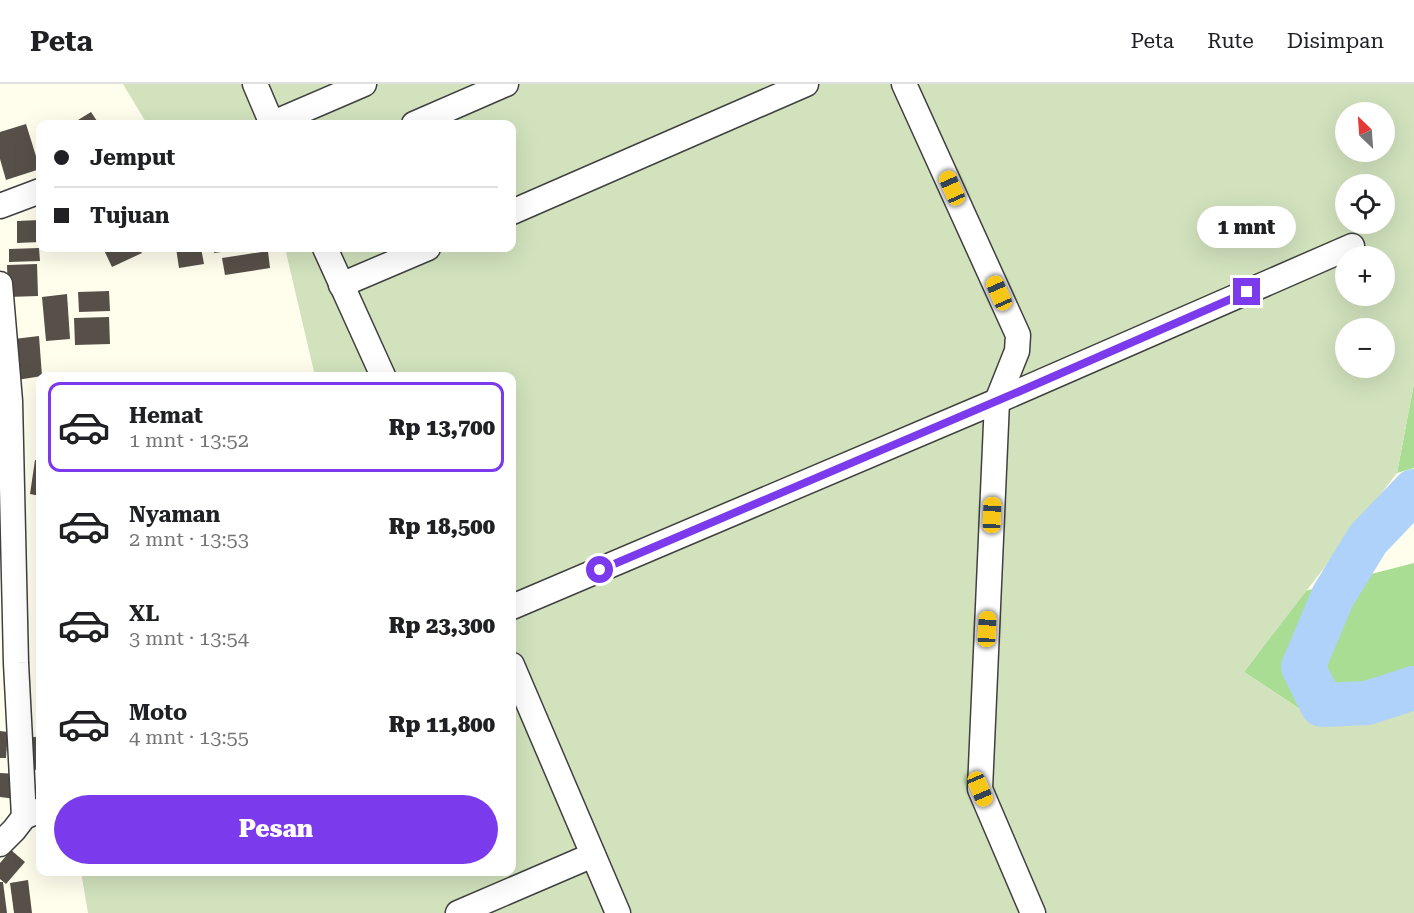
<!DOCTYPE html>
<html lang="id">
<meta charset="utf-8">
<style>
:root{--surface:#fff;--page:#f6f6f6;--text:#202124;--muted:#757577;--line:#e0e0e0;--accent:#7c3aed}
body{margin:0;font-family:"Roboto Serif",serif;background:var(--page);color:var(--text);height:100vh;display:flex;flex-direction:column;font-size:22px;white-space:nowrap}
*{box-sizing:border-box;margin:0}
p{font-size:20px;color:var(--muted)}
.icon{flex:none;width:33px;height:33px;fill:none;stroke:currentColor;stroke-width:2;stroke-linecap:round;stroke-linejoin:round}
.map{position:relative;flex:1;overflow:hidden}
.sheet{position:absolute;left:36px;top:288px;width:480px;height:504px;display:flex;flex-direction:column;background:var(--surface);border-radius:12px;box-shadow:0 6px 24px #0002}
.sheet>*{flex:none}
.guide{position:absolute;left:36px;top:36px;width:480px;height:132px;border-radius:12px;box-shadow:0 6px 24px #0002;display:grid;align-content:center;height:132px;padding:0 18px;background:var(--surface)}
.needle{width:39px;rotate:335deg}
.fabs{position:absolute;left:1335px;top:18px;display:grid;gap:12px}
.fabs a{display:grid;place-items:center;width:60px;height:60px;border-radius:50%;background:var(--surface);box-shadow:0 6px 24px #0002;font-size:30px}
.end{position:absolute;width:27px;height:27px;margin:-14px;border:8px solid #7c3aed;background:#fff;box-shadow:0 0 0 3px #fff}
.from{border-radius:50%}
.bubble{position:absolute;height:42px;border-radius:21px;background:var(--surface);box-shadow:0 6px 24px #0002;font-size:20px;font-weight:800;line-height:42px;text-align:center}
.car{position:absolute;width:18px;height:36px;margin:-18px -9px;border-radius:8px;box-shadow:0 0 4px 2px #0007;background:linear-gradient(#f5c518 24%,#345 0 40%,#f5c518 0 76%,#345 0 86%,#f5c518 0)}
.guide b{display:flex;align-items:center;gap:21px;height:57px;font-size:22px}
.guide b+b{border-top:2px solid var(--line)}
.guide i{width:15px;height:15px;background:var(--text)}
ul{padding:10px 0 0;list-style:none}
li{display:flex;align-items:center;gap:18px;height:90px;margin:0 12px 9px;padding:0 6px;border:3px solid transparent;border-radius:12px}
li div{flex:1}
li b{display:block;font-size:22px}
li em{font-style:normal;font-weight:800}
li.active{border-color:var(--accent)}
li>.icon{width:54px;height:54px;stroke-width:1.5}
.cta{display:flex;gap:12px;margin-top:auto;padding:12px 18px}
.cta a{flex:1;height:69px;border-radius:36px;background:var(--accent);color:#fff;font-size:24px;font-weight:800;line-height:69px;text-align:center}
header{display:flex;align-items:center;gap:36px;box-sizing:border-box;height:84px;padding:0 30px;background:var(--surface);border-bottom:2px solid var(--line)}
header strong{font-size:28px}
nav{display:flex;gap:33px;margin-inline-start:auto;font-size:21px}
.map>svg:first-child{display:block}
.forest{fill:#a9dd93}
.cemetery{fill:#d1e2bd;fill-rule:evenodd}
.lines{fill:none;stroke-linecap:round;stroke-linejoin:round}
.river{stroke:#afd2fa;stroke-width:44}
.building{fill:#575049}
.minor-casing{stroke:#404040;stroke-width:27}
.minor{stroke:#fff;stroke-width:24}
.route{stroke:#7c3aed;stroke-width:8}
</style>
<header>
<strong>Peta</strong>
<nav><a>Peta</a><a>Rute</a><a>Disimpan</a></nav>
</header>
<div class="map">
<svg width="1414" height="829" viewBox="0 0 1414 829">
<rect width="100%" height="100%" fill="#fffeed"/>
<g class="forest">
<path d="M1414,299v85l-17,5z"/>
<path d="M1414,479v146l-96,12 -74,-49 61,-81z"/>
</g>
<path class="cemetery" d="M123,0h1291v299l-17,90 -153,199 74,49 96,-12v204h-1326l-7,-41h431v-496h-197l-30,-128h227v-124h-257l-1,-2 -16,2h-91zM1346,28h38v40h-38zM1346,100h38v40h-38zM1346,172h38v40h-38zM1346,244h38v40h-38z"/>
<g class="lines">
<path class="river" d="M1414,407l-46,48 -35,57 -30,71 19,38 45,-2 47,-15"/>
</g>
<g class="building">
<path d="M91,28l8,12h-18l-3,-4z"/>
<path d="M26,40l14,45 -34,11 -6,-21v-27z"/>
<path d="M40,136v22l-23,1v-22z"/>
<path d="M39,164l1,13 -31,1v-13z"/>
<path d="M103,164h36l3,5 -30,14z"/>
<path d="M176,164h25l3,16 -25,4z"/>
<path d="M213,164h23v2l-22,3z"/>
<path d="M268,167l2,17 -45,7 -3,-17z"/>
<path d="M37,180l1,32 -30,1 -1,-32z"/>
<path d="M109,207l1,20 -31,1 -1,-20z"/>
<path d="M67,210l3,45 -24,2 -4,-44z"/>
<path d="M109,233l1,27 -35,1 -1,-27z"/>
<path d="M39,252l3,40 -25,4 -3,-41z"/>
<path d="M35,376l5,1v35l-10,-2z"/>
<path d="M0,647l8,1 -2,26h-6z"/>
<path d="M40,652v33l-11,2 -5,-32z"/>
<path d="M0,689l18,1 -2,25 -16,-2z"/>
<path d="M11,766l14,12 -19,22 -6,-5v-16z"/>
<path d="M28,796l4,33h-18l-4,-30z"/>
<path d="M0,798h3l4,31h-7z"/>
</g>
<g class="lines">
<defs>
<g id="minor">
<path d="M255,0l17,40"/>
<path d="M904,0l114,251 -1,16 -20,50 -17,388 53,124"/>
<path d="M271,40l93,-40"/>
<path d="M414,40l92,-40"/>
<path d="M0,122l40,-15"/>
<path d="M512,128l294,-128"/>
<path d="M325,164l58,128"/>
<path d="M0,200l10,117 6,262 8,154"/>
<path d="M341,201l87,-37"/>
<path d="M512,523l485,-206 355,-155"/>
<path d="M512,581l106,248"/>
<path d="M0,760l14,-14 10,-13 14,-6"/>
<path d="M458,829l135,-58"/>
</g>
</defs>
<use href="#minor" class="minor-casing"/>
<use href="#minor" class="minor"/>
</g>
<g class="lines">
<path class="route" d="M600,486l418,-178 229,-100"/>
</g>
</svg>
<div class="fabs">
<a><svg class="needle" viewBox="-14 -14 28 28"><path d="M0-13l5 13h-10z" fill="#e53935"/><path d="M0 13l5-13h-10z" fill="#757577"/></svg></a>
<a><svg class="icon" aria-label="locate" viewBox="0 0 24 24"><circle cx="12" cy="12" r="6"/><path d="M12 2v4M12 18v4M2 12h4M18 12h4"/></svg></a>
<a>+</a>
<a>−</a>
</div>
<i class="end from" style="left:600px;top:486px"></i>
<i class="end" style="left:1247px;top:208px"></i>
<div class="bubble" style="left:1197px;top:122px;width:99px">1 mnt</div>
<i class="car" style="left:952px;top:104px;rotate:336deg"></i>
<i class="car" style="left:999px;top:209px;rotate:336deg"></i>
<i class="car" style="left:992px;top:431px;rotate:2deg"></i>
<i class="car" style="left:987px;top:545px;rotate:3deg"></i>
<i class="car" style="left:980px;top:705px;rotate:157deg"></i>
<div class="guide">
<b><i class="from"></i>Jemput</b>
<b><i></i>Tujuan</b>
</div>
<section class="sheet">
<ul>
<li class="active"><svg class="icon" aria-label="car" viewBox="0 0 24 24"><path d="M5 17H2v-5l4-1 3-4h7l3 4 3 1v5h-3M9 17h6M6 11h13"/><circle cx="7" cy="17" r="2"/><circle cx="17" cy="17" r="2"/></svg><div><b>Hemat</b><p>1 mnt · 13:52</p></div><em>Rp 13,700</em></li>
<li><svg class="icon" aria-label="car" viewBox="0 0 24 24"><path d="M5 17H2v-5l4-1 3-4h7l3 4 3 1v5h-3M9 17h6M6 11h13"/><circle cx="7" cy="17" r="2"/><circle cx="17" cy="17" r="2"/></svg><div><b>Nyaman</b><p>2 mnt · 13:53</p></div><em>Rp 18,500</em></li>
<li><svg class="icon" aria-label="car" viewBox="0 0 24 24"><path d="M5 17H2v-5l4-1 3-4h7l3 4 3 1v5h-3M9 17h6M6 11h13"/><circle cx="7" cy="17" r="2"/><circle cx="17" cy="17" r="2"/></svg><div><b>XL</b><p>3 mnt · 13:54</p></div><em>Rp 23,300</em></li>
<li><svg class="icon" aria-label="car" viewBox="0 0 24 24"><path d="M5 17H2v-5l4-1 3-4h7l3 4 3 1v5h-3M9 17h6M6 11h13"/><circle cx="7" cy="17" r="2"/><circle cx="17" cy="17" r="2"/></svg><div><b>Moto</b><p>4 mnt · 13:55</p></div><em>Rp 11,800</em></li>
</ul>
<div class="cta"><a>Pesan</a></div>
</section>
</div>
